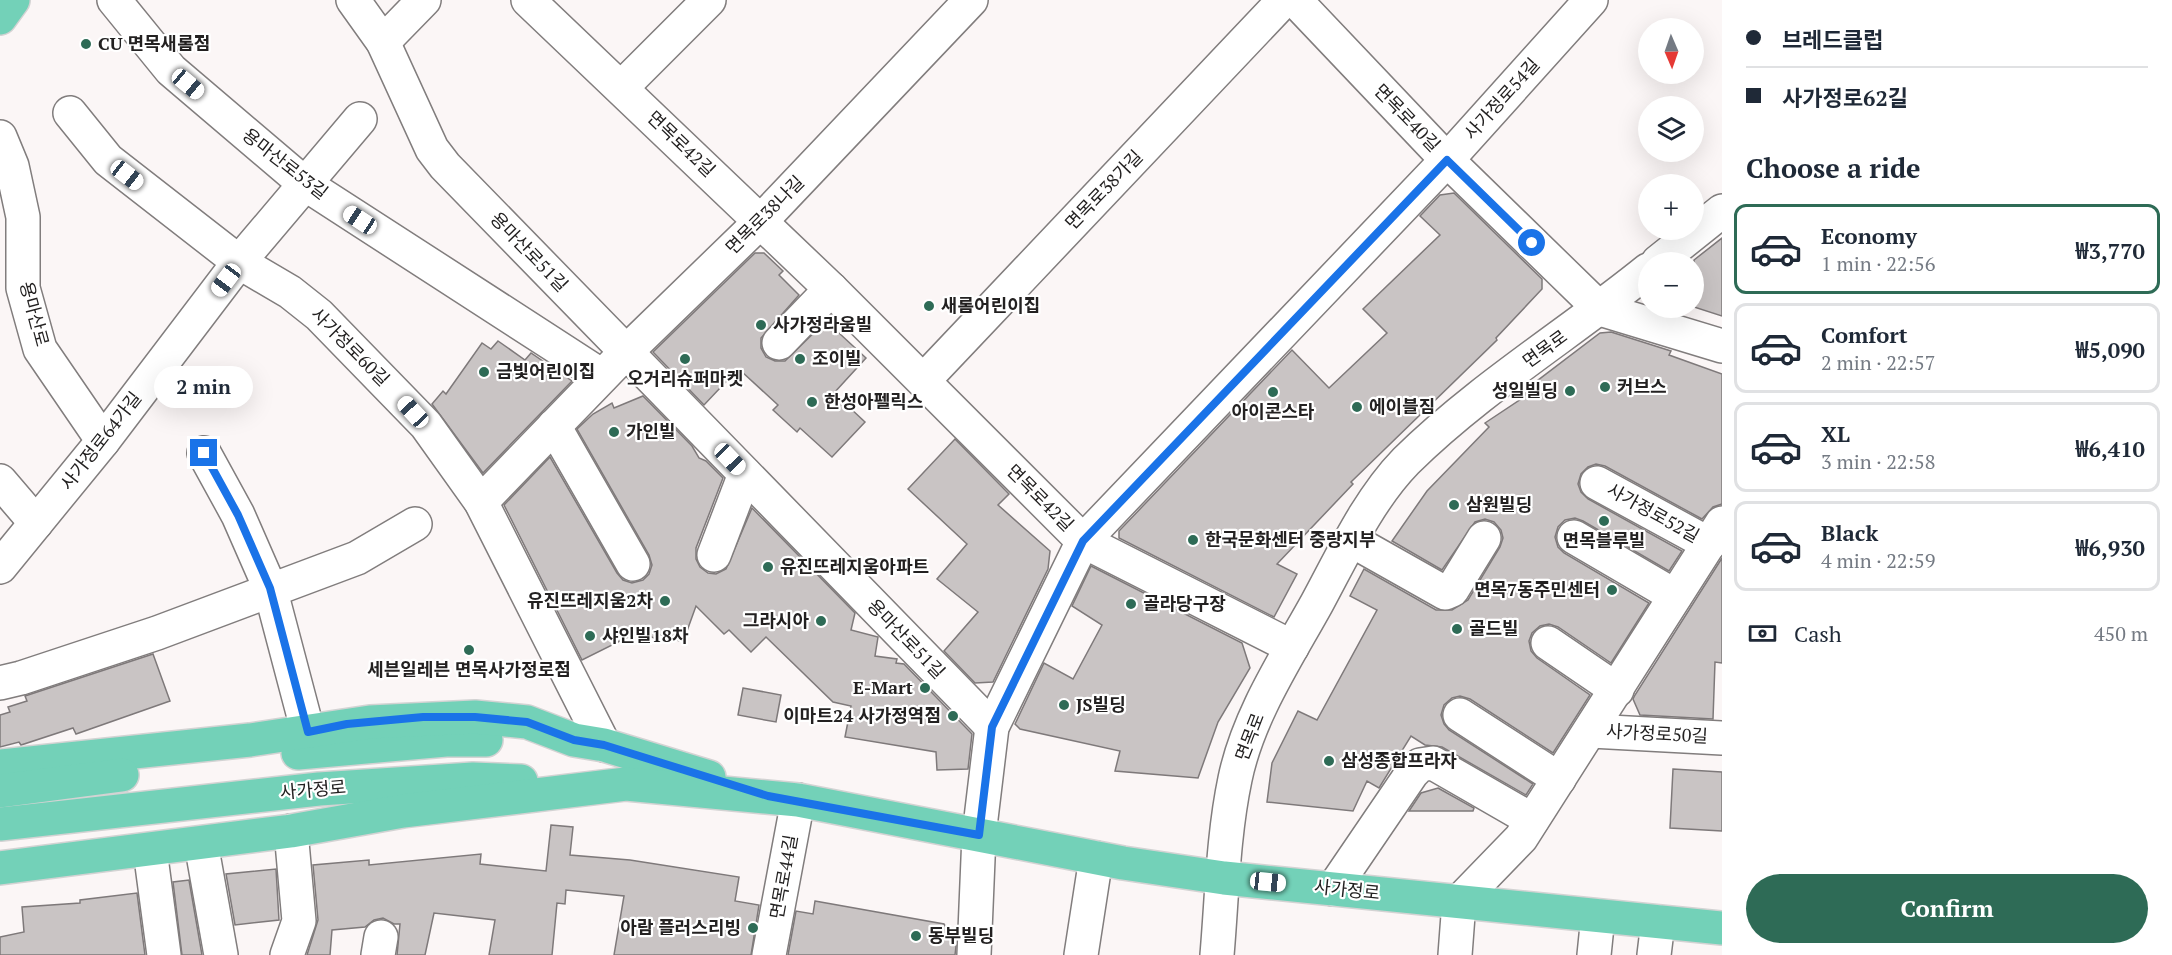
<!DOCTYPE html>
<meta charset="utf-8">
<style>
:root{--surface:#fff;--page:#f2f2f3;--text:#1f2937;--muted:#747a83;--line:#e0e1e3;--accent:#2e6b56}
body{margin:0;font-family:"PT Serif","Noto Sans KR",serif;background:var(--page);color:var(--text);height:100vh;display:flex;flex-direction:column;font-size:22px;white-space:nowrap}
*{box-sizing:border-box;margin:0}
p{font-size:20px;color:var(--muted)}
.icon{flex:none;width:33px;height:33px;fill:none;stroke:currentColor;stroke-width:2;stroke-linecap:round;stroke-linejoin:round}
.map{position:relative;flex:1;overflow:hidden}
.side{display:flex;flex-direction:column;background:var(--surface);width:450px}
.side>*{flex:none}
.banner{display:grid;align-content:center;height:132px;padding:0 24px;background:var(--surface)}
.needle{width:39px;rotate:178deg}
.buttons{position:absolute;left:1638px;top:18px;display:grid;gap:12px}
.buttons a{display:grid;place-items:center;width:66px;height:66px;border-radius:50%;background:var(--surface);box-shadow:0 6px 24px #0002;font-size:30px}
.end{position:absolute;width:27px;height:27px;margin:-14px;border:8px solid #1a73e8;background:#fff;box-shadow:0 0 0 3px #fff}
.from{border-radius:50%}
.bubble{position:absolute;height:42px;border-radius:21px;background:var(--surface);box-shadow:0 6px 24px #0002;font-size:20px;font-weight:700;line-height:42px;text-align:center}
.car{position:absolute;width:18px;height:36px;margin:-18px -9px;border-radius:8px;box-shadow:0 0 4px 2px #0007;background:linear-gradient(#fff 24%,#345 0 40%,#fff 0 76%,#345 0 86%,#fff 0)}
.banner b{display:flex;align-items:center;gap:21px;height:57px;font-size:22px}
.banner b+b{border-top:2px solid var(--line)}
.banner i{width:15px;height:15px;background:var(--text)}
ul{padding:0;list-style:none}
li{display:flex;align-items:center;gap:18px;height:90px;margin:0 12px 9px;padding:0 12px;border:3px solid var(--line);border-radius:12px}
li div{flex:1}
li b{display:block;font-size:22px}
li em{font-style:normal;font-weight:700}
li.on{border-color:var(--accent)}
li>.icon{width:54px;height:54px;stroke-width:1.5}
h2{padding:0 24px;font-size:27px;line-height:72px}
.pay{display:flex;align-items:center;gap:15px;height:66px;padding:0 24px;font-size:22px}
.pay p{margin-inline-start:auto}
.action{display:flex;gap:12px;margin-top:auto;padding:12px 24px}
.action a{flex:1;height:69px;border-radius:36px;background:var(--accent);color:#fff;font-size:24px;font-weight:700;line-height:69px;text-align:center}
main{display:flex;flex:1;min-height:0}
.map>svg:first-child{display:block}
.building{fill:#c9c4c4;stroke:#7e797a;stroke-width:1.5}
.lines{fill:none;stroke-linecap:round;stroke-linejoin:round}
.minor-casing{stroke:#817d7d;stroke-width:36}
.major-casing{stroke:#d3d3d3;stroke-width:36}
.minor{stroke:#fff;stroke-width:33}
.major{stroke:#73d1b8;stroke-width:33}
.route{stroke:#1a73e8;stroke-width:8}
.poi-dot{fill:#2e6b56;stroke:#fff;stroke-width:2}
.labels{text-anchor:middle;stroke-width:4.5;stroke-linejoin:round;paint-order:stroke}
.poi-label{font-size:18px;font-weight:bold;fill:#232121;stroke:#fff;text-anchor:start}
.street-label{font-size:18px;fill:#232121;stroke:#fff}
</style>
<main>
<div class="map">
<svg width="1722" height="955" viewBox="0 0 1722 955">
<rect width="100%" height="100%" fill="#fbf6f6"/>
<g class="building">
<path d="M1454,193l88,86v10l-46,49 1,2 -146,142 2,2 -76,80 20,10 -23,43 -155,-79v-7l173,-181 37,38 58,-55 -24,-24 77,-74 -20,-19 20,-21z"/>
<path d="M1722,238v78l-28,-9v-47z"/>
<path d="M755,253h9l19,18 -4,4 20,20 -38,43v10l5,9 9,4h10l41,-40 40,37 -32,35 31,29 -33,35 -32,-29 -3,4 -24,-22 5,-5 -37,-34 -3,-2 -34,36 -51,-53z"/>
<path d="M1611,332l60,19 -2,4 53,19v130l-9,3 -11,12 -97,-53 -9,-2 -8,3 -7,7 -3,10 3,8 7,7 94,52 -13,20 -86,-50 -8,-3 -10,2 -7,7 -3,10 3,10 6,6 85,50 -38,60 -53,-36 -9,-3 -9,2 -8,7 -3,8 2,10 6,7 53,37 -37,58 -83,-54 -10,-3 -8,2 -8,7 -3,10 3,9 5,6 84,54 -7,11 -84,-48 -17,-2 -14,-9 -32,52 -12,-7 -14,30 -86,-9 5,-39 26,-52 19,9 60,-110 -27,-14 14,-27 72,41h16l16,-10 32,-53 3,-9 -2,-8 -7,-8 -9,-3 -10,3 -33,48 -50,-29 35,-50 62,-64 -4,-4 39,-26 -3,-4 79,-60z"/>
<path d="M498,341l27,19 6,-7 41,28 -89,92 -51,-69 11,-13 3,3 36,-51 9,6z"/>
<path d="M643,396l49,50 7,12 7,3 17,17 -27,70v11l4,8 8,6 8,1 10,-5 26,-61 103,105 -4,17 27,7 -3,19 22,3 -1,4 8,1 68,70 -4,35 -31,1 -1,-18 -91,-15 6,-31 -18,-4 -67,-65 -15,15 -22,-22 -5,4 -28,-28 -13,36 -25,-8 -1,5 -19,-7 -56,28 -78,-155 46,-48 67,116 6,7 9,3 11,-3 6,-6 3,-9 -3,-10 -72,-126 16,-15 19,-11 2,5z"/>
<path d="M955,439l54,55 -11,11 52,46 -2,18 -55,113 -18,1 -31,-32 34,-39 -41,-33 30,-35 -59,-55z"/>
<path d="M1722,558v105l-7,-1 -2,57 -73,-4 -7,-16 2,-4z"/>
<path d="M1091,566l151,77 8,25 -32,54 -20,56 -83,-7 5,-20 -100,-22 -5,-5 29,-61 29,16 29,-54 -30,-19z"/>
<path d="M153,654l17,47 -94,33 -3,-6 -52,17 -2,-3 -19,5v-32l10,-3 -2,-5 19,-6 -2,-5z"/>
<path d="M743,688l38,7 -5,27 -38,-7z"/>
<path d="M1673,769l49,3v59l-52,-3z"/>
<path d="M1438,788l36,20 -1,3h-64l12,-18z"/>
<path d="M551,825l22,2 -3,28 60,5 109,17 -4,24 24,4 -8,50h-137l10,-59 -58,-6 -1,14 -8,-1 -5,52h-63l6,-35 -61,-7 -9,42h-28l3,-31h-6l-11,-6 -9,2 -9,7 -33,3 -2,25h-23l11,-35 -5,-55 56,-5v5l112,-11 -1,10 66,7z"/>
<path d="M276,869l3,51 -44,5 -9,-51z"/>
<path d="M189,880l13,75h-20l-9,-73z"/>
<path d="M137,893l8,62h-145v-18l24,-5 -2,-25 58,-4v-3z"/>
<path d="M815,901l129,23 12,22 -1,9h-167l8,-44 17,3z"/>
</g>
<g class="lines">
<defs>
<g id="minor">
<path d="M114,0l57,70 134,114 297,192"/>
<path d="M353,0l30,42 49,107 13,17 547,561"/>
<path d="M528,0l303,289 252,252 209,106"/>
<path d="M1295,0l152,160 153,149 122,37"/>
<path d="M383,42l41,-42"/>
<path d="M622,87l87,-87"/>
<path d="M70,113l38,47 131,102 51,30 29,23 107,110 55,77 123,243"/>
<path d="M0,137l12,29 11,51v71l17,61 63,92"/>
<path d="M1658,262l64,-51"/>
<path d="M779,343l52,-54"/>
<path d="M924,380l360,-380"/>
<path d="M554,426l79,138"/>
<path d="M204,453l34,62 32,73 38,144"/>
<path d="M0,481l36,42"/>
<path d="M1597,483l112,61"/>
<path d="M481,502l145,-150 135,-131 210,-221"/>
<path d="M1574,537l101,59"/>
<path d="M1351,540l94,53 7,-3 32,-52"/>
<path d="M714,555l31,-81"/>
<path d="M0,567l103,-126 136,-179 121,-143"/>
<path d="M1548,643l69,47"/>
<path d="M0,683l21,-5 136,-45 200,-75 58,-34"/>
<path d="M1460,715l99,64"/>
<path d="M1591,731l131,7"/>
<path d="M201,843l20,112"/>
<path d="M150,850l14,105"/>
<path d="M1333,889l79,-116 8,-8 13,-2 99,57"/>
<path d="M287,955l12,-34 -8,-90"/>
<path d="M378,955l3,-18"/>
<path d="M769,955l29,-155"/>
<path d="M974,955l5,-120 13,-108 91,-186 364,-381 144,-160"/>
<path d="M1081,955l15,-97"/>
<path d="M1217,955c5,-58 6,-119 18,-176 13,-63 51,-120 82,-176 26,-48 51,-103 89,-142 73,-72 163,-127 242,-191"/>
<path d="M1455,955l4,-53 62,-64 201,-315"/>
<path d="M1594,955l4,-39"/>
<path d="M1654,955l4,-33"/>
</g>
<g id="major">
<path d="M0,18l13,-18"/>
<path d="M298,753l148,-13h40"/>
<path d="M0,766l250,-26 120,-18 105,-5 52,5 47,18 30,5 105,32"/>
<path d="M0,791l122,-16"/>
<path d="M0,824l319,-35 154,-10 48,2"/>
<path d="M0,868l291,-37 112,-20 223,-27 172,16 325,63 101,15 498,50"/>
</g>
</defs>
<use href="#minor" class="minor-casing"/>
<use href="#major" class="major-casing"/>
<use href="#minor" class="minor"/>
<use href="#major" class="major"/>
</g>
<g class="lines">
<path class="route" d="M204,453l34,62 32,73 38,144 39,-8 76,-7h52l52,5 47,18 30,5 164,51 211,39 13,-108 91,-186 364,-381 85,83"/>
</g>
<g class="poi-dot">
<circle cx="86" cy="44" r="6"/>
<circle cx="929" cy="306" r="6"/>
<circle cx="761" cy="325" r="6"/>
<circle cx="685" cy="359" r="6"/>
<circle cx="800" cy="359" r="6"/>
<circle cx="484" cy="372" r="6"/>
<circle cx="1605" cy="387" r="6"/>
<circle cx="1570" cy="391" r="6"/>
<circle cx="1273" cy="392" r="6"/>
<circle cx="812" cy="402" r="6"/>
<circle cx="1357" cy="407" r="6"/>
<circle cx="614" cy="432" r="6"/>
<circle cx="1454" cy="505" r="6"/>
<circle cx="1604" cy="521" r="6"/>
<circle cx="1193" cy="540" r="6"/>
<circle cx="768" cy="567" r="6"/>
<circle cx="1612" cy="590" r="6"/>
<circle cx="665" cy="601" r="6"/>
<circle cx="1131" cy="604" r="6"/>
<circle cx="821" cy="621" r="6"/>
<circle cx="1457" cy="629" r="6"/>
<circle cx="590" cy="636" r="6"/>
<circle cx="469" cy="650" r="6"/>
<circle cx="925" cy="688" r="6"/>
<circle cx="1064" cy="705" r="6"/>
<circle cx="953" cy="716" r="6"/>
<circle cx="1329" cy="761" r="6"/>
<circle cx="753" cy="928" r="6"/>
<circle cx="916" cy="936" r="6"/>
</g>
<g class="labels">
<g class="poi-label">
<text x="98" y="50">CU 면목새롬점</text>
<text x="941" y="312">새롬어린이집</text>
<text x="773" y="331">사가정라움빌</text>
<text x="812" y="365">조이빌</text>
<text x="496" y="378">금빛어린이집</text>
<text x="685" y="385" text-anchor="middle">오거리슈퍼마켓</text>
<text x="1617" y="393">커브스</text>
<text x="1558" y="397" text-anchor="end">성일빌딩</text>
<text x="824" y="408">한성아펠릭스</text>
<text x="1369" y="413">에이블짐</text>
<text x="1273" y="418" text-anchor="middle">아이콘스타</text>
<text x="626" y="438">가인빌</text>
<text x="1466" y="511">삼원빌딩</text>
<text x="1205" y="546">한국문화센터 중랑지부</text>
<text x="1604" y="547" text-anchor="middle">면목블루빌</text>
<text x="780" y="573">유진뜨레지움아파트</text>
<text x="1600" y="596" text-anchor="end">면목7동주민센터</text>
<text x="653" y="607" text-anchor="end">유진뜨레지움2차</text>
<text x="1143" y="610">골라당구장</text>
<text x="809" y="627" text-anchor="end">그라시아</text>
<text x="1469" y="635">골드빌</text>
<text x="602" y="642">샤인빌18차</text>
<text x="469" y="676" text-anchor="middle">세븐일레븐 면목사가정로점</text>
<text x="913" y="694" text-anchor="end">E-Mart</text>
<text x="1076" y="711">JS빌딩</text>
<text x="941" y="722" text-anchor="end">이마트24 사가정역점</text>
<text x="1341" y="767">삼성종합프라자</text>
<text x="741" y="934" text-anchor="end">아람 플러스리빙</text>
<text x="928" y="942">동부빌딩</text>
</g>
<g class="street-label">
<text transform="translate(1502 99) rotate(-48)" y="6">사가정로54길</text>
<text transform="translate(1407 118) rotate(46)" y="6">면목로40길</text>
<text transform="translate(681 144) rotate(44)" y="6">면목로42길</text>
<text transform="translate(285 164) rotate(38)" y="6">용마산로53길</text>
<text transform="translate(1104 190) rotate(-46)" y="6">면목로38가길</text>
<text transform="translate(765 215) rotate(-45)" y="6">면목로38나길</text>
<text transform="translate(529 252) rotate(46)" y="6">용마산로51길</text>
<text transform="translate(34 314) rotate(75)" y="6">용마산로</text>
<text transform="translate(350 347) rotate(45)" y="6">사가정로60길</text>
<text transform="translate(1545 349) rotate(-36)" y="6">면목로</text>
<text transform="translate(101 441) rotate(-52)" y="6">사가정로64가길</text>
<text transform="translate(1040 498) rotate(45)" y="6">면목로42길</text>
<text transform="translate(1653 513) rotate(29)" y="6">사가정로52길</text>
<text transform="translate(906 639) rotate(46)" y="6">용마산로51길</text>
<text transform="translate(1657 734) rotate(3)" y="6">사가정로50길</text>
<text transform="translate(1250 737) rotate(-69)" y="6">면목로</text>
<text transform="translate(313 790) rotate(-5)" y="6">사가정로</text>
<text transform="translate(784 877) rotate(-80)" y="6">면목로44길</text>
<text transform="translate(1347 890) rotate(6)" y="6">사가정로</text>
</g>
</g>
</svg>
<div class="buttons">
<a><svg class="needle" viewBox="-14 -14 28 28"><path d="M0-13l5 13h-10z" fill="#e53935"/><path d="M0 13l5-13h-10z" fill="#747a83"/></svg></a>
<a><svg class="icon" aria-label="layers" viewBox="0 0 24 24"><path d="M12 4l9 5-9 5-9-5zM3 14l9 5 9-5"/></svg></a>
<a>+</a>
<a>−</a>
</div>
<i class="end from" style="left:1532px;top:243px"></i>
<i class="end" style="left:204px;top:453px"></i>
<div class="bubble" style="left:154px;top:366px;width:99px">2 min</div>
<i class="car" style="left:188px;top:84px;rotate:130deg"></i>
<i class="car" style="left:127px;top:175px;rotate:128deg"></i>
<i class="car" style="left:360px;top:220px;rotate:303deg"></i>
<i class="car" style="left:226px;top:280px;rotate:217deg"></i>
<i class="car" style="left:413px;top:412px;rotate:317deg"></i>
<i class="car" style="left:730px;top:459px;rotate:136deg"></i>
<i class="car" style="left:1268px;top:882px;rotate:96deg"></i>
</div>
<section class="side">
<div class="banner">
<b><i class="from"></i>브레드클럽</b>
<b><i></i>사가정로62길</b>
</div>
<h2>Choose a ride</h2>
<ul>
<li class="on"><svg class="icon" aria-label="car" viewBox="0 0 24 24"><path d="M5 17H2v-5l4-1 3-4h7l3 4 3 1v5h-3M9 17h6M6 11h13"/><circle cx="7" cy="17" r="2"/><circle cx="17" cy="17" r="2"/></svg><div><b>Economy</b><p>1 min · 22:56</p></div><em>₩3,770</em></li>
<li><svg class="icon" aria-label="car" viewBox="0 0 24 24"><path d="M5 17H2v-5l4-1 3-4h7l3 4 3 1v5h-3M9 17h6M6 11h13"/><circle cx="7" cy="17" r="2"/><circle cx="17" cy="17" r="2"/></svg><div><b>Comfort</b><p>2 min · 22:57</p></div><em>₩5,090</em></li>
<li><svg class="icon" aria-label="car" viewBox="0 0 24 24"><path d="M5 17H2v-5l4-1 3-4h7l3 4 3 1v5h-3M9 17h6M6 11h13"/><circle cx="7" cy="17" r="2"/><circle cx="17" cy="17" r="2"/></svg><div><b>XL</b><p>3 min · 22:58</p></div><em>₩6,410</em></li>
<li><svg class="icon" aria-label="car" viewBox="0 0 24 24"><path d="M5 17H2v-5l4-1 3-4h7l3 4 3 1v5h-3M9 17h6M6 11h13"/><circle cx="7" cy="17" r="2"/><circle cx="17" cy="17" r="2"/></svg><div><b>Black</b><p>4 min · 22:59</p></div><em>₩6,930</em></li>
</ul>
<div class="pay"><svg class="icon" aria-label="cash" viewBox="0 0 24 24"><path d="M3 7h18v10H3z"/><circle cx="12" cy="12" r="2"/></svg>Cash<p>450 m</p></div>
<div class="action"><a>Confirm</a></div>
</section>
</main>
